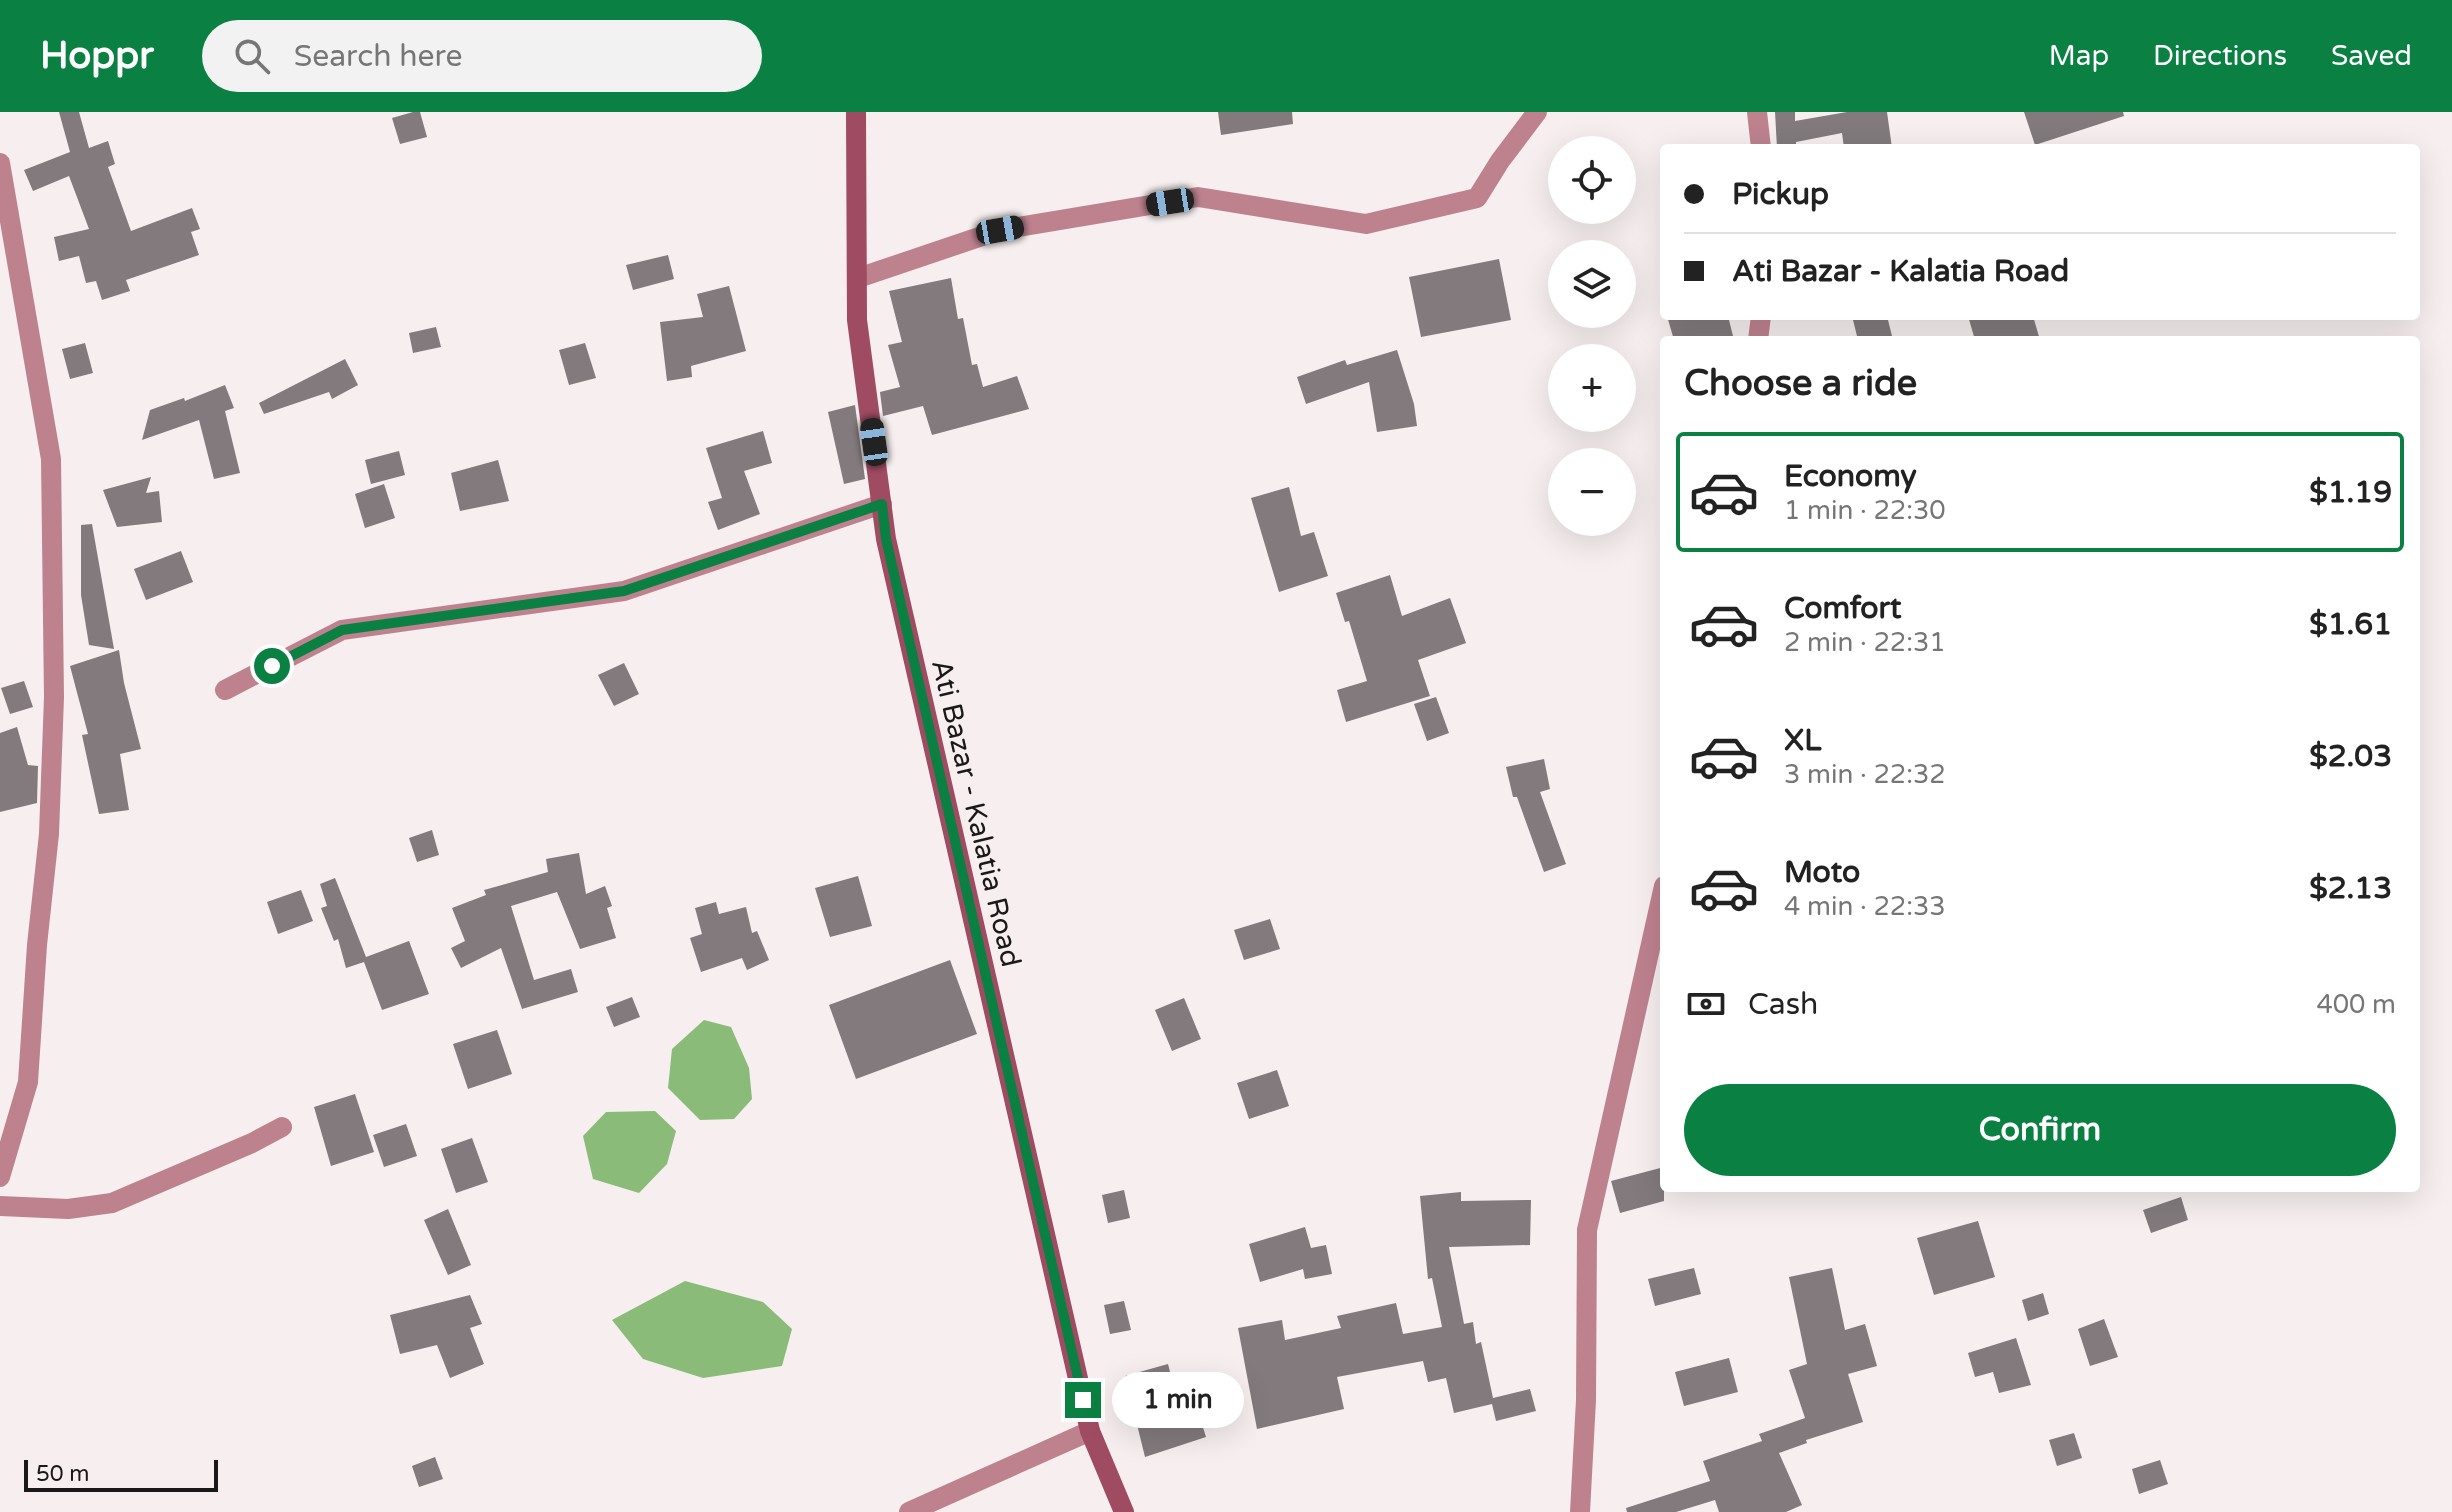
<!DOCTYPE html>
<meta charset="utf-8">
<style>
:root{--surface:#fff;--page:#f2f2f2;--text:#222;--muted:#767676;--line:#e0e0e0;--accent:#0b8043}
body{margin:0;font-family:"Varela Round",sans-serif;background:var(--page);color:var(--text);height:100vh;display:flex;flex-direction:column;font-size:30px;white-space:nowrap}
*{box-sizing:border-box;margin:0}
p{font-size:26px;color:var(--muted)}
.icon{flex:none;width:44px;height:44px;fill:none;stroke:currentColor;stroke-width:2;stroke-linecap:round;stroke-linejoin:round}
.map{position:relative;flex:1;overflow:hidden}
.drawer{position:absolute;left:1660px;top:224px;width:760px;height:856px;display:flex;flex-direction:column;background:var(--surface);border-radius:8px;box-shadow:0 8px 32px #0002}
.drawer>*{flex:none}
.guide{position:absolute;left:1660px;top:32px;width:760px;height:176px;border-radius:8px;box-shadow:0 8px 32px #0002;display:grid;align-content:center;height:176px;padding:0 24px;background:var(--surface)}
.controls{position:absolute;left:1548px;top:24px;display:grid;gap:16px}
.controls a{display:grid;place-items:center;width:88px;height:88px;border-radius:50%;background:var(--surface);box-shadow:0 8px 32px #0002;font-size:40px}
.scale{position:absolute;left:24px;bottom:20px;width:194px;box-sizing:border-box;padding-left:8px;border:4px solid #1b1819;border-top:0;font-size:22px;line-height:28px;white-space:nowrap;color:#1b1819;-webkit-text-stroke:6px #f6eeef;paint-order:stroke}
.end{position:absolute;width:36px;height:36px;margin:-18px;border:10px solid #0b8043;background:#fff;box-shadow:0 0 0 4px #fff}
.from{border-radius:50%}
.bubble{position:absolute;height:56px;border-radius:28px;background:var(--surface);box-shadow:0 8px 32px #0002;font-size:26px;font-weight:800;line-height:56px;text-align:center}
.car{position:absolute;width:24px;height:48px;margin:-24px -12px;border-radius:10px;box-shadow:0 0 6px 2px #0007;background:linear-gradient(#222 24%,#8ab4d8 0 40%,#222 0 76%,#8ab4d8 0 86%,#222 0)}
.guide b{display:flex;align-items:center;gap:28px;height:76px;font-size:30px}
.guide b+b{border-top:2px solid var(--line)}
.guide i{width:20px;height:20px;background:var(--text)}
ul{padding:0;list-style:none}
li{display:flex;align-items:center;gap:24px;height:120px;margin:0 16px 12px;padding:0 8px;border:4px solid transparent;border-radius:8px}
li div{flex:1}
li b{display:block;font-size:30px}
li em{font-style:normal;font-weight:800}
li.current{border-color:var(--accent)}
li>.icon{width:72px;height:72px;stroke-width:1.5}
h2{padding:0 24px;font-size:36px;line-height:96px}
.pay{display:flex;align-items:center;gap:20px;height:88px;padding:0 24px;font-size:30px}
.pay p{margin-inline-start:auto}
.button{display:flex;gap:16px;margin-top:auto;padding:16px 24px}
.button a{flex:1;height:92px;border-radius:48px;background:var(--accent);color:#fff;font-size:32px;font-weight:800;line-height:92px;text-align:center}
header{display:flex;align-items:center;gap:48px;box-sizing:border-box;height:112px;padding:0 40px;background:var(--accent);color:#fff}
header strong{font-size:38px}
nav{display:flex;gap:44px;margin-inline-start:auto;font-size:28px}
.search{width:560px;height:72px;background:var(--page);display:flex;align-items:center;gap:20px;box-sizing:border-box;padding:0 28px;border-radius:44px;color:var(--muted);font-size:30px}
.map>svg:first-child{display:block}
.water{fill:#8abb78}
.building{fill:#827a7c}
.lines{fill:none;stroke-linecap:round;stroke-linejoin:round}
.minor{stroke:#be828f;stroke-width:20}
.secondary{stroke:#9f4b62;stroke-width:20}
.route{stroke:#0b8043;stroke-width:10}
.labels{text-anchor:middle;stroke-width:6;stroke-linejoin:round;paint-order:stroke}
.street-label{font-size:28px;fill:#1b1819;stroke:#f6eeef}
</style>
<header>
<strong>Hoppr</strong>
<div class="search"><svg class="icon" aria-label="search" viewBox="0 0 24 24"><circle cx="10" cy="10" r="6"/><path d="M15 15l6 6"/></svg>Search here</div>
<nav><a>Map</a><a>Directions</a><a>Saved</a></nav>
</header>
<div class="map">
<svg width="2452" height="1400" viewBox="0 0 2452 1400">
<rect width="100%" height="100%" fill="#f6eeef"/>
<g class="water">
<path d="M704,908l27,7 18,41 3,31 -18,20 -34,1 -32,-32 4,-39z"/>
<path d="M655,999l21,20 -9,33 -28,29 -46,-14 -10,-43 23,-24z"/>
<path d="M685,1169l78,21 29,27 -10,37 -79,12 -60,-19 -31,-39z"/>
</g>
<g class="building">
<path d="M59,0h20l10,36 19,-7 7,23 -7,3 23,64 61,-23 8,21 -9,3 8,23 -73,25 4,11 -28,9 -6,-19 -10,2 -7,-27 -20,5 -5,-24 35,-8 -20,-53 -36,15 -9,-21 46,-18z"/>
<path d="M413,0h7l7,25 -27,7 -8,-26z"/>
<path d="M1218,0h74l1,12 -72,11z"/>
<path d="M1775,0h20v9l52,-9h40l5,36h-48l-2,-15 -46,9v6h-19z"/>
<path d="M2024,0h99l1,4 -89,29z"/>
<path d="M668,143l6,24 -41,11 -7,-25z"/>
<path d="M1499,147l12,61 -90,17 -12,-60z"/>
<path d="M951,166l7,41 5,-1 9,47 5,-1 6,23 34,-11 12,33 -97,26 -9,-29 -40,10 -3,-24 20,-5 -12,-42 14,-3 -13,-51z"/>
<path d="M729,174l17,65 -55,15 1,11 -25,4 -7,-59 43,-5 -6,-23z"/>
<path d="M1667,204h61l6,24h-60z"/>
<path d="M1852,204h35l6,24h-35z"/>
<path d="M1968,204h65l7,24h-65z"/>
<path d="M436,215l5,20 -28,6 -4,-20z"/>
<path d="M85,231l8,30 -23,6 -8,-30z"/>
<path d="M585,231l11,35 -27,7 -10,-35z"/>
<path d="M1397,238l17,54 3,22 -40,6 -8,-50 -63,22 -9,-27 48,-17 2,5z"/>
<path d="M345,247l13,26 -26,14 -3,-7 -65,22 -5,-11z"/>
<path d="M225,273l9,23 -9,3 15,62 -26,6 -15,-59 -57,20 8,-30 34,-12 1,3z"/>
<path d="M855,293l10,74 -21,5 -16,-72z"/>
<path d="M763,319l9,32 -28,8 16,43 -42,16 -10,-28 14,-4 -16,-50z"/>
<path d="M399,339l6,24 -34,9 -6,-24z"/>
<path d="M498,348l11,41 -49,10 -9,-38z"/>
<path d="M151,365l-5,16 13,-2 3,31 -45,5 -14,-37z"/>
<path d="M384,372l11,34 -30,10 -10,-34z"/>
<path d="M1289,375l12,49 13,-4 14,44 -49,16 -28,-94z"/>
<path d="M92,412l22,125 -25,-4 -8,-50v-70z"/>
<path d="M181,439l12,31 -47,18 -12,-31z"/>
<path d="M1390,463l12,41 48,-18 16,45 -48,17 12,36 -84,26 -9,-32 30,-9 -18,-60 -4,1 -9,-29z"/>
<path d="M119,538l5,33 17,66 -21,5 9,56 -30,4 -17,-79 6,-1 -18,-68z"/>
<path d="M624,551l15,31 -25,12 -16,-31z"/>
<path d="M24,569l9,26 -23,7 -9,-26z"/>
<path d="M1436,585l13,36 -22,8 -13,-37z"/>
<path d="M17,615l11,38 10,1 -1,37 -37,9v-79z"/>
<path d="M1544,647l6,30 -10,3 26,72 -22,8 -27,-75h-4l-7,-30z"/>
<path d="M432,718l7,25 -22,7 -8,-24z"/>
<path d="M579,741l7,41 19,-8 7,20 -5,2 9,30 -36,11 -23,-57 -46,14 23,74 37,-11 7,23 -56,17 -21,-61 -40,20 -10,-20 14,-7 -13,-33 34,-13 -2,-5 64,-18 -2,-13z"/>
<path d="M858,764l14,50 -42,11 -15,-49z"/>
<path d="M335,766l31,79 43,-16 20,53 -47,16 -18,-48 -18,6 -8,-29 -4,2 -13,-33 6,-2 -7,-22z"/>
<path d="M301,778l12,31 -35,13 -11,-32z"/>
<path d="M716,790l3,12 27,-7 6,26 5,-2 12,29 -22,10 -5,-12 -41,14 -11,-34 12,-4 -7,-26z"/>
<path d="M1270,807l10,30 -36,11 -10,-30z"/>
<path d="M950,848l27,74 -121,45 -27,-74z"/>
<path d="M632,885l8,20 -26,10 -8,-20z"/>
<path d="M1184,886l17,41 -29,12 -17,-41z"/>
<path d="M497,918l15,44 -44,15 -15,-45z"/>
<path d="M1277,958l12,36 -40,13 -12,-36z"/>
<path d="M355,982l19,58 -43,14 -17,-59z"/>
<path d="M406,1012l11,32 -33,11 -11,-32z"/>
<path d="M472,1026l16,44 -32,11 -15,-44z"/>
<path d="M1664,1055v34l-44,12 -9,-32z"/>
<path d="M1124,1078l6,28 -22,5 -6,-28z"/>
<path d="M1461,1080v9l70,-1 -1,45 -81,2 15,77 9,-2 3,22 5,-2 12,56 37,-9 6,22 -40,10 -4,-17 -38,9 -8,-35 -18,4 -5,-21 -86,16 7,32 -87,20 -19,-101 44,-8 3,20 56,-12 -4,-12 59,-13 7,31 39,-7 -10,-49 -4,1 -8,-83z"/>
<path d="M2181,1085l7,23 -37,13 -8,-23z"/>
<path d="M448,1097l23,56 -23,10 -24,-55z"/>
<path d="M1978,1109l17,56 -61,18 -17,-57z"/>
<path d="M1305,1115l6,21 15,-3 6,29 -27,5 -2,-10 -43,13 -11,-38z"/>
<path d="M1694,1156l7,26 -46,12 -7,-27z"/>
<path d="M1832,1156l13,62 20,-6 12,42 -29,8 15,48 -57,18 1,3 -28,10 23,52 -16,7h-67l-4,-12 -39,12h-49l-1,-4 84,-27 -7,-20 59,-20 -3,-7 46,-16 -16,-48 18,-6 -18,-87z"/>
<path d="M2043,1181l6,21 -21,7 -6,-21z"/>
<path d="M470,1183l12,29 -12,4 14,36 -34,14 -13,-33 -37,9 -10,-39z"/>
<path d="M1124,1189l7,29 -21,4 -6,-29z"/>
<path d="M2104,1207l14,38 -28,9 -12,-37z"/>
<path d="M2016,1226l15,47 -32,8 -6,-21 -18,5 -7,-24z"/>
<path d="M1729,1246l9,34 -54,14 -9,-34z"/>
<path d="M1168,1252l12,46 16,-5 10,32 -61,20 -20,-81z"/>
<path d="M2074,1321l8,25 -25,8 -8,-26z"/>
<path d="M435,1345l8,22 -24,8 -7,-21z"/>
<path d="M2160,1348l8,24 -29,10 -7,-25z"/>
</g>
<g class="lines">
<g class="minor">
<path d="M1757,0l4,36"/>
<path d="M0,51l51,296 3,238 -5,137 -12,111 -9,137 -28,95"/>
<path d="M858,166l142,-48 198,-33 168,27 111,-26 23,-37 37,-49"/>
<path d="M1758,228l3,-24"/>
<path d="M225,578l117,-60 282,-39 258,-87"/>
<path d="M0,1094l68,3 44,-6 140,-60 30,-16"/>
<path d="M909,1400l181,-81"/>
<path d="M1580,1400l6,-112 1,-170 77,-344"/>
</g>
<path class="secondary" d="M856,0l1,208 29,219 204,892 34,81"/>
</g>
<g class="lines">
<path class="route" d="M272,554l70,-36 282,-39 258,-87 4,35 197,861"/>
</g>
<g class="labels">
<g class="street-label">
<text transform="translate(977 701) rotate(77)" y="10">Ati Bazar - Kalatia Road</text>
</g>
</g>
</svg>
<div class="controls">
<a><svg class="icon" aria-label="locate" viewBox="0 0 24 24"><circle cx="12" cy="12" r="6"/><path d="M12 2v4M12 18v4M2 12h4M18 12h4"/></svg></a>
<a><svg class="icon" aria-label="layers" viewBox="0 0 24 24"><path d="M12 4l9 5-9 5-9-5zM3 14l9 5 9-5"/></svg></a>
<a>+</a>
<a>−</a>
</div>
<div class="scale">50 m</div>
<i class="end from" style="left:272px;top:554px"></i>
<i class="end" style="left:1083px;top:1288px"></i>
<div class="bubble" style="left:1112px;top:1260px;width:132px">1 min</div>
<i class="car" style="left:1170px;top:90px;rotate:261deg"></i>
<i class="car" style="left:1000px;top:118px;rotate:80deg"></i>
<i class="car" style="left:874px;top:330px;rotate:352deg"></i>
<div class="guide">
<b><i class="from"></i>Pickup</b>
<b><i></i>Ati Bazar - Kalatia Road</b>
</div>
<section class="drawer">
<h2>Choose a ride</h2>
<ul>
<li class="current"><svg class="icon" aria-label="car" viewBox="0 0 24 24"><path d="M5 17H2v-5l4-1 3-4h7l3 4 3 1v5h-3M9 17h6M6 11h13"/><circle cx="7" cy="17" r="2"/><circle cx="17" cy="17" r="2"/></svg><div><b>Economy</b><p>1 min · 22:30</p></div><em>$1.19</em></li>
<li><svg class="icon" aria-label="car" viewBox="0 0 24 24"><path d="M5 17H2v-5l4-1 3-4h7l3 4 3 1v5h-3M9 17h6M6 11h13"/><circle cx="7" cy="17" r="2"/><circle cx="17" cy="17" r="2"/></svg><div><b>Comfort</b><p>2 min · 22:31</p></div><em>$1.61</em></li>
<li><svg class="icon" aria-label="car" viewBox="0 0 24 24"><path d="M5 17H2v-5l4-1 3-4h7l3 4 3 1v5h-3M9 17h6M6 11h13"/><circle cx="7" cy="17" r="2"/><circle cx="17" cy="17" r="2"/></svg><div><b>XL</b><p>3 min · 22:32</p></div><em>$2.03</em></li>
<li><svg class="icon" aria-label="car" viewBox="0 0 24 24"><path d="M5 17H2v-5l4-1 3-4h7l3 4 3 1v5h-3M9 17h6M6 11h13"/><circle cx="7" cy="17" r="2"/><circle cx="17" cy="17" r="2"/></svg><div><b>Moto</b><p>4 min · 22:33</p></div><em>$2.13</em></li>
</ul>
<div class="pay"><svg class="icon" aria-label="cash" viewBox="0 0 24 24"><path d="M3 7h18v10H3z"/><circle cx="12" cy="12" r="2"/></svg>Cash<p>400 m</p></div>
<div class="button"><a>Confirm</a></div>
</section>
</div>
